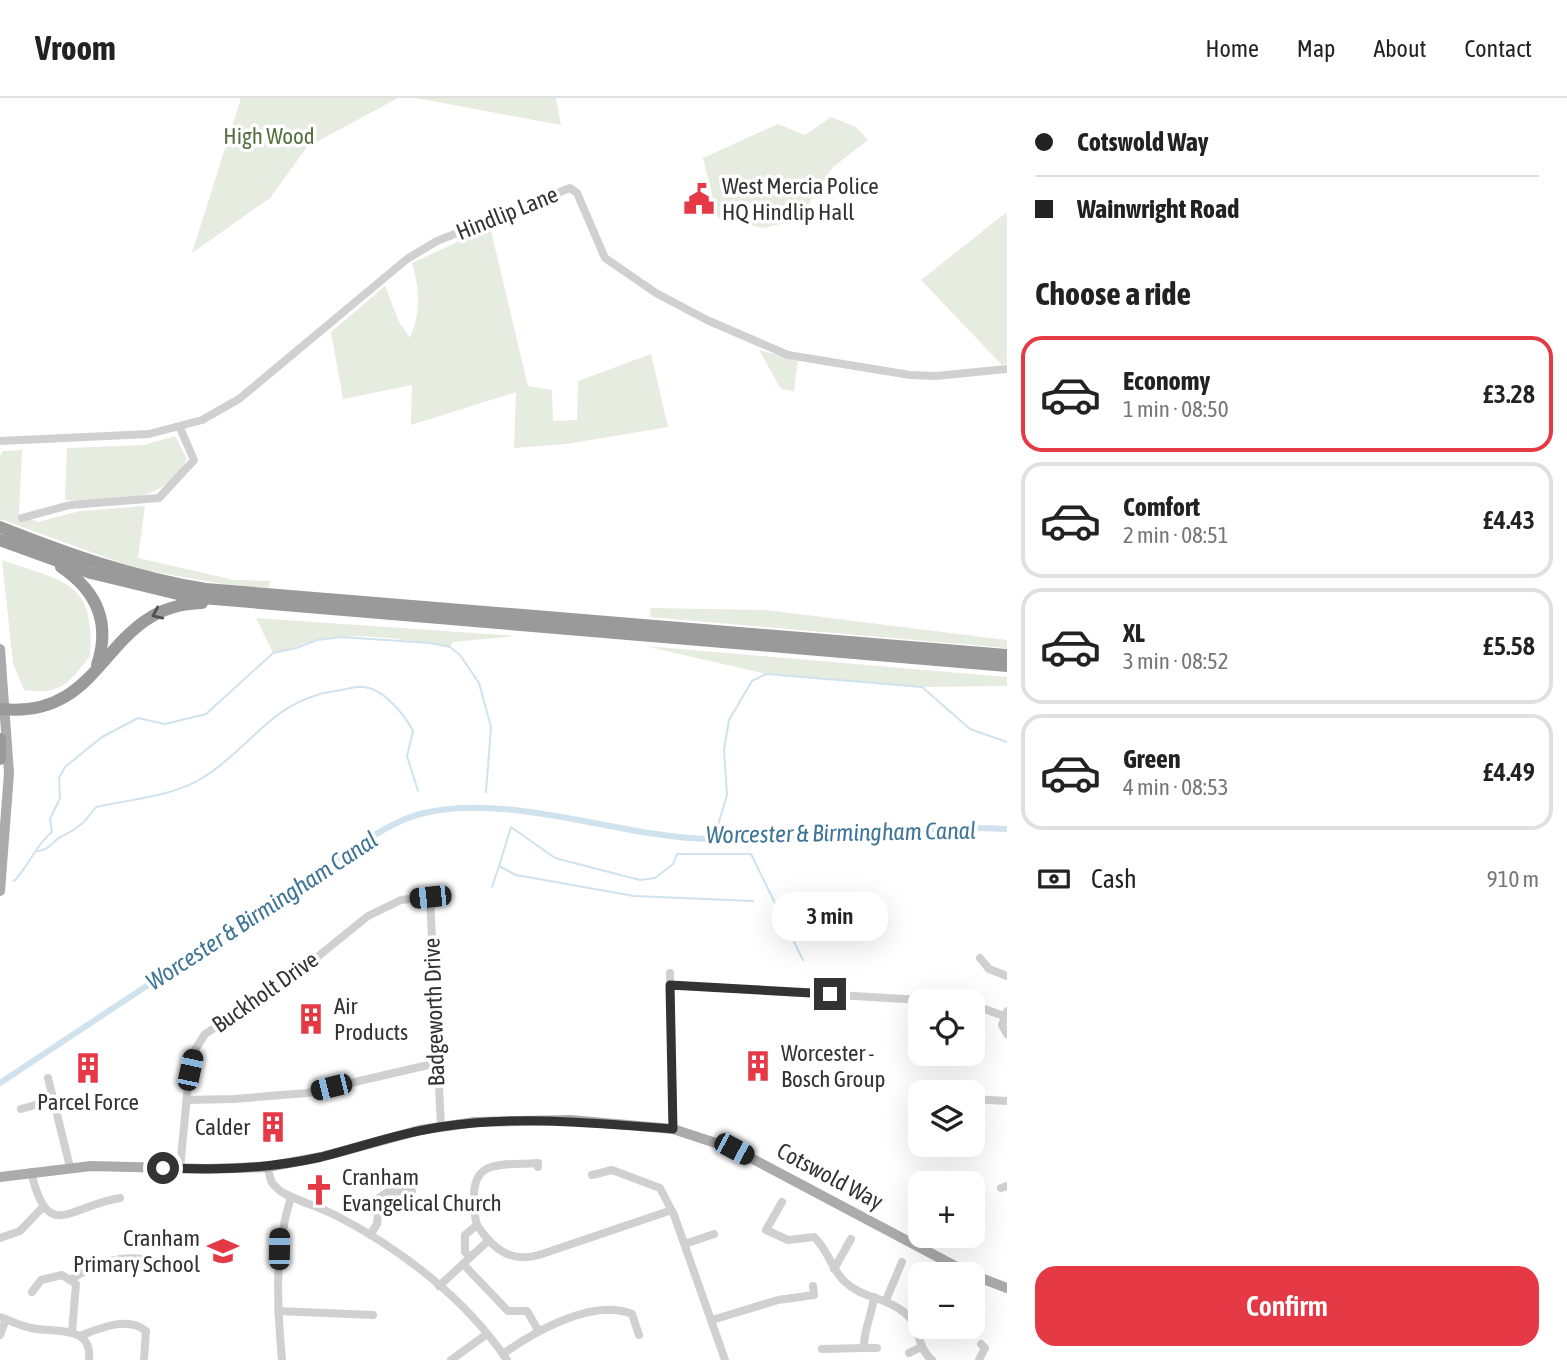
<!DOCTYPE html>
<meta charset="utf-8">
<style>
:root{--surface:#fff;--page:#f6f6f6;--text:#222;--muted:#767676;--line:#e0e0e0;--accent:#e63946}
body{margin:0;font-family:"Asap Condensed",sans-serif;background:var(--page);color:var(--text);height:100vh;display:flex;flex-direction:column;font-size:26px;white-space:nowrap}
*{box-sizing:border-box;margin:0}
p{font-size:23px;color:var(--muted)}
.icon{flex:none;width:38px;height:38px;fill:none;stroke:currentColor;stroke-width:2;stroke-linecap:round;stroke-linejoin:round}
.map{position:relative;flex:1;overflow:hidden}
.sheet{display:flex;flex-direction:column;background:var(--surface);width:560px}
.sheet>*{flex:none}
.banner{display:grid;align-content:center;height:154px;padding:0 28px;background:var(--surface)}
.controls{position:absolute;left:908px;top:891px;display:grid;gap:14px}
.controls a{display:grid;place-items:center;width:77px;height:77px;border-radius:14px;background:var(--surface);box-shadow:0 7px 28px #0002;font-size:35px}
.end{position:absolute;width:32px;height:32px;margin:-16px;border:9px solid #333;background:#fff;box-shadow:0 0 0 4px #fff}
.from{border-radius:50%}
.bubble{position:absolute;height:49px;border-radius:21px;background:var(--surface);box-shadow:0 7px 28px #0002;font-size:23px;font-weight:600;line-height:49px;text-align:center}
.car{position:absolute;width:21px;height:42px;margin:-21px -10px;border-radius:9px;box-shadow:0 0 5px 2px #0007;background:linear-gradient(#222 24%,#8ab4d8 0 40%,#222 0 76%,#8ab4d8 0 86%,#222 0)}
.banner b{display:flex;align-items:center;gap:24px;height:66px;font-size:26px}
.banner b+b{border-top:2px solid var(--line)}
.banner i{width:18px;height:18px;background:var(--text)}
ul{padding:0;list-style:none}
li{display:flex;align-items:center;gap:21px;height:116px;margin:0 14px 10px;padding:0 14px;border:4px solid var(--line);border-radius:21px}
li div{flex:1}
li b{display:block;font-size:26px}
li em{font-style:normal;font-weight:600}
li.on{border-color:var(--accent)}
li>.icon{width:63px;height:63px;stroke-width:1.5}
h2{padding:0 28px;font-size:32px;line-height:84px}
.pay{display:flex;align-items:center;gap:18px;height:77px;padding:0 28px;font-size:26px}
.pay p{margin-inline-start:auto}
.button{display:flex;gap:14px;margin-top:auto;padding:14px 28px}
.button a{flex:1;height:80px;border-radius:21px;background:var(--accent);color:#fff;font-size:28px;font-weight:600;line-height:80px;text-align:center}
header{display:flex;align-items:center;gap:42px;box-sizing:border-box;height:98px;padding:0 35px;background:var(--surface);border-bottom:2px solid var(--line)}
header strong{font-size:33px}
nav{display:flex;gap:38px;margin-inline-start:auto;font-size:24px}
main{display:flex;flex:1;min-height:0}
.map>svg:first-child{display:block}
.green{fill:#e6ecdf}
.lines{fill:none;stroke-linecap:round;stroke-linejoin:round}
.stream{stroke:#cfe2ee;stroke-width:2}
.canal{stroke:#cfe2ee;stroke-width:6}
.minor{stroke:#d0d0d0;stroke-width:8}
.major{stroke:#ababab;stroke-width:10}
.highway{stroke:#9a9a9a;stroke-width:12}
.oneway{stroke:#525252}
.route{stroke:#333;stroke-width:9}
.labels{text-anchor:middle;stroke-width:7;stroke-linejoin:round;paint-order:stroke}
.park-label{font-size:23px;fill:#56703f;stroke:#fff}
.poi-label{font-size:23px;fill:#333;stroke:#fff;text-anchor:start}
.street-label{font-size:23px;fill:#333;stroke:#fff}
.water-label{font-size:24px;font-style:italic;fill:#3f7597;stroke:#fff}
</style>
<header>
<strong>Vroom</strong>
<nav><a>Home</a><a>Map</a><a>About</a><a>Contact</a></nav>
</header>
<main>
<div class="map">
<svg width="1007" height="1262" viewBox="0 0 1007 1262">
<rect width="100%" height="100%" fill="#fff"/>
<g class="green">
<path d="M241,0h157l-91,49 -37,51 -78,55z"/>
<path d="M416,0h140l5,27z"/>
<path d="M831,19l25,10 12,13 -35,27 -26,40 -18,15 -26,6 -45,-10 -15,-60 75,-34 27,11z"/>
<path d="M1007,114v152l-5,1 -81,-85z"/>
<path d="M490,129l38,159 24,4 1,31 24,-1 1,-39 73,-27 17,73 -102,17 -52,4 2,-56 -105,33 1,-40 -69,14 -12,-67 54,-46 14,36 11,16c11,-27 10,-48 2,-75z"/>
<path d="M759,252l39,11 -4,30 -13,-2z"/>
<path d="M175,338l12,23c-24,48 -75,40 -122,41l2,-52 77,-3z"/>
<path d="M22,352l-3,64 19,8 42,-11 65,-5 -7,52 96,22 37,1 -3,7 -45,-4 -85,-15 -138,-50v-63l3,-5z"/>
<path d="M2,462c61,22 94,20 88,96 -22,28 -29,39 -66,34l-11,-27z"/>
<path d="M651,510l115,2 241,30v8l-357,-31z"/>
<path d="M256,520l261,18 -64,6 -3,5c-40,-7 -89,-15 -130,-8 -16,3 -31,11 -47,14z"/>
<path d="M645,548l362,31v9l-85,1 -156,-13z"/>
</g>
<g class="lines">
<g class="stream">
<path d="M718,727l9,-30 -3,-45 5,-30 23,-39 14,-7 156,13 48,42 37,13"/>
<path d="M38,753c13,-2 14,-10 24,-15 16,-7 23,-14 34,-29 36,-8 76,-10 108,-30 53,-34 67,-78 137,-87 7,-1 15,-4 22,-3 20,1 41,27 50,44l-6,25 11,35"/>
<path d="M14,783c15,-15 22,-37 38,-49l-2,-13 10,-21 -1,-20 6,-11 37,-30 36,-19 27,6 41,-10 67,-61 23,-5 21,-8 24,-3 89,6 20,4 10,8 19,28 12,44 -5,65"/>
<path d="M492,789l7,-21"/>
<path d="M753,803l-119,-5 -118,-21 -17,-9 12,-39 44,31 85,22 15,-2 18,-14 4,-10h74l52,106"/>
</g>
<path class="canal" d="M0,985l367,-243c18,-12 36,-22 57,-27 90,-20 194,24 285,26 100,2 199,-15 298,-10"/>
<g class="minor">
<path d="M0,343l149,-7 53,-14 37,-21 168,-140 30,-18 133,-53 7,5 28,65 51,35 51,27 81,35 122,20 26,1 71,-7"/>
<path d="M22,420l48,-13 89,-7 35,-38 -14,-32"/>
<path d="M430,799l11,230"/>
<path d="M980,860l9,11 18,7"/>
<path d="M670,875l3,156"/>
<path d="M670,887l268,16"/>
<path d="M973,907l31,11"/>
<path d="M1007,913l-5,14 5,9"/>
<path d="M48,980l22,89"/>
<path d="M966,994v-7"/>
<path d="M973,1001l34,2"/>
<path d="M187,1002l47,-1 73,-6 130,-30"/>
<path d="M21,1011l32,-9"/>
<path d="M267,1069l5,16 8,8c17,10 37,15 55,24 66,34 130,83 172,145"/>
<path d="M538,1069v-4c-31,3 -64,-6 -64,33 0,10 0,20 3,29 16,24 33,38 62,30l130,-44"/>
<path d="M180,1071l9,-95 4,-21 12,-19 80,-51 83,-67 33,-16 47,-5"/>
<path d="M31,1074c17,72 38,34 89,26"/>
<path d="M592,1077l20,-5 48,18 14,27 51,145"/>
<path d="M1001,1090l6,-2"/>
<path d="M782,1104l-16,28 22,10 26,-3c13,11 17,31 30,44 19,19 46,15 66,37 10,12 8,31 22,42"/>
<path d="M370,1137l7,-11 3,-27 8,-5 24,-1"/>
<path d="M0,1140l20,-7 22,-23"/>
<path d="M685,1146l29,-10"/>
<path d="M470,1159l-5,-5v-17l12,-10"/>
<path d="M463,1166l45,47h19l11,19"/>
<path d="M834,1171l17,-30"/>
<path d="M70,1182c22,-14 46,-25 72,-21"/>
<path d="M439,1188l50,-46"/>
<path d="M32,1194l9,-12 21,-5 14,9 -4,48"/>
<path d="M886,1202l16,-38"/>
<path d="M278,1213l95,4"/>
<path d="M0,1219c10,4 21,9 31,11 22,5 62,-4 58,32"/>
<path d="M712,1222l66,-20 36,-5 -1,-9"/>
<path d="M0,1237l6,-16"/>
<path d="M80,1238c20,-8 48,-20 66,-5l-2,29"/>
<path d="M864,1250h13"/>
<path d="M822,1251l42,-1c-1,-16 8,-34 10,-51"/>
<path d="M909,1255l12,-6"/>
<path d="M503,1256c31,-22 89,-56 129,-40l7,21"/>
<path d="M282,1262c-5,-55 -8,-110 9,-163"/>
<path d="M451,1262l36,-26"/>
<path d="M979,1262l6,-12 -4,-4"/>
</g>
<g class="major">
<path d="M0,551l9,124 -9,118"/>
<path d="M0,1079l91,-11 116,3 60,-2 54,-10 99,-27 55,-8 95,-2 103,9 61,20 236,125"/>
<path d="M973,1177l34,13"/>
</g>
<g class="highway">
<path d="M0,429c68,27 133,50 206,62l801,66"/>
<path d="M0,442l91,33 99,24 817,69"/>
<path d="M61,469c36,24 50,56 36,98"/>
<path d="M0,611c109,12 101,-104 202,-106"/>
<path d="M0,641v20"/>
</g>
</g>
<defs><path id="oneway-chevron" d="M-2-3.5L2.5 0L-2 3.5" fill="none" stroke-width="1.6" stroke-linecap="round" stroke-linejoin="round" transform="scale(1.75)"/></defs>
<use class="oneway" href="#oneway-chevron" transform="translate(157 516) rotate(156)"/>
<g class="lines">
<path class="route" d="M163,1070c54,2 105,1 158,-11 40,-10 78,-24 119,-30 79,-12 154,-4 233,2l-3,-144 160,9"/>
</g>
<defs>
<symbol id="civic-bare" viewBox="-9 -9 18 18"><path d="M-.6-6.5H3V-4.5H.6V-3L4-1V1h2V6H-6V1h2V-1L-.6-3ZM-1.2 2.5V6h2.4V2.5Z" fill="#e63946" stroke="#fff" stroke-width="2.5" paint-order="stroke"/></symbol>
<symbol id="building-bare" viewBox="-9 -9 18 18"><path d="M-4-6H4V6H1V3H-1V6H-4ZM-2.5-4.3h1.7v1.8h-1.7ZM.8-4.3h1.7v1.8H.8ZM-2.5-1h1.7V.8h-1.7ZM.8-1h1.7V.8H.8Z" fill="#e63946" stroke="#fff" stroke-width="2.5" paint-order="stroke"/></symbol>
<symbol id="church-bare" viewBox="-9 -9 18 18"><path d="M-1.2-6h2.4v3.5h3.3v2.4h-3.3V6h-2.4V-.1h-3.3v-2.4h3.3Z" fill="#e63946" stroke="#fff" stroke-width="2.5" paint-order="stroke"/></symbol>
<symbol id="school-bare" viewBox="-9 -9 18 18"><path d="M0-5L7-2L0 1L-7-2ZM-4 1L0 2.5L4 1V4Q0 6-4 4Z" fill="#e63946" stroke="#fff" stroke-width="2.5" paint-order="stroke"/></symbol>
</defs>
<g fill-rule="evenodd">
<use href="#civic-bare" x="677" y="79" width="44" height="44"/>
<use href="#building-bare" x="289" y="899" width="44" height="44"/>
<use href="#building-bare" x="736" y="946" width="44" height="44"/>
<use href="#building-bare" x="66" y="948" width="44" height="44"/>
<use href="#building-bare" x="251" y="1007" width="44" height="44"/>
<use href="#church-bare" x="297" y="1070" width="44" height="44"/>
<use href="#school-bare" x="201" y="1131" width="44" height="44"/>
</g>
<g class="labels">
<g class="park-label">
<text x="269" y="46">High Wood</text>
</g>
<g class="poi-label">
<text x="722" y="96">West Mercia Police<tspan x="722" dy="26">HQ Hindlip Hall</tspan></text>
<text x="334" y="916">Air<tspan x="334" dy="26">Products</tspan></text>
<text x="781" y="963">Worcester -<tspan x="781" dy="26">Bosch Group</tspan></text>
<text x="88" y="1012" text-anchor="middle">Parcel Force</text>
<text x="250" y="1037" text-anchor="end">Calder</text>
<text x="342" y="1087">Cranham<tspan x="342" dy="26">Evangelical Church</tspan></text>
<text x="200" y="1148" text-anchor="end">Cranham<tspan x="200" dy="26">Primary School</tspan></text>
</g>
<g class="street-label">
<text transform="translate(507 115) rotate(-22)" y="8">Hindlip Lane</text>
<text transform="translate(265 894) rotate(-35)" y="8">Buckholt Drive</text>
<text transform="translate(434 914) rotate(-92)" y="8">Badgeworth Drive</text>
<text transform="translate(830 1078) rotate(28)" y="8">Cotswold Way</text>
</g>
<g class="water-label">
<text transform="translate(841 735) rotate(-1)" y="8">Worcester &amp; Birmingham Canal</text>
<text transform="translate(262 813) rotate(-33)" y="8">Worcester &amp; Birmingham Canal</text>
</g>
</g>
</svg>
<div class="controls">
<a><svg class="icon" aria-label="locate" viewBox="0 0 24 24"><circle cx="12" cy="12" r="6"/><path d="M12 2v4M12 18v4M2 12h4M18 12h4"/></svg></a>
<a><svg class="icon" aria-label="layers" viewBox="0 0 24 24"><path d="M12 4l9 5-9 5-9-5zM3 14l9 5 9-5"/></svg></a>
<a>+</a>
<a>−</a>
</div>
<i class="end from" style="left:163px;top:1070px"></i>
<i class="end" style="left:830px;top:896px"></i>
<div class="bubble" style="left:772px;top:794px;width:116px">3 min</div>
<i class="car" style="left:430px;top:799px;rotate:264deg"></i>
<i class="car" style="left:190px;top:972px;rotate:12deg"></i>
<i class="car" style="left:331px;top:989px;rotate:256deg"></i>
<i class="car" style="left:734px;top:1051px;rotate:118deg"></i>
<i class="car" style="left:279px;top:1151px;rotate:1deg"></i>
</div>
<section class="sheet">
<div class="banner">
<b><i class="from"></i>Cotswold Way</b>
<b><i></i>Wainwright Road</b>
</div>
<h2>Choose a ride</h2>
<ul>
<li class="on"><svg class="icon" aria-label="car" viewBox="0 0 24 24"><path d="M5 17H2v-5l4-1 3-4h7l3 4 3 1v5h-3M9 17h6M6 11h13"/><circle cx="7" cy="17" r="2"/><circle cx="17" cy="17" r="2"/></svg><div><b>Economy</b><p>1 min · 08:50</p></div><em>£3.28</em></li>
<li><svg class="icon" aria-label="car" viewBox="0 0 24 24"><path d="M5 17H2v-5l4-1 3-4h7l3 4 3 1v5h-3M9 17h6M6 11h13"/><circle cx="7" cy="17" r="2"/><circle cx="17" cy="17" r="2"/></svg><div><b>Comfort</b><p>2 min · 08:51</p></div><em>£4.43</em></li>
<li><svg class="icon" aria-label="car" viewBox="0 0 24 24"><path d="M5 17H2v-5l4-1 3-4h7l3 4 3 1v5h-3M9 17h6M6 11h13"/><circle cx="7" cy="17" r="2"/><circle cx="17" cy="17" r="2"/></svg><div><b>XL</b><p>3 min · 08:52</p></div><em>£5.58</em></li>
<li><svg class="icon" aria-label="car" viewBox="0 0 24 24"><path d="M5 17H2v-5l4-1 3-4h7l3 4 3 1v5h-3M9 17h6M6 11h13"/><circle cx="7" cy="17" r="2"/><circle cx="17" cy="17" r="2"/></svg><div><b>Green</b><p>4 min · 08:53</p></div><em>£4.49</em></li>
</ul>
<div class="pay"><svg class="icon" aria-label="cash" viewBox="0 0 24 24"><path d="M3 7h18v10H3z"/><circle cx="12" cy="12" r="2"/></svg>Cash<p>910 m</p></div>
<div class="button"><a>Confirm</a></div>
</section>
</main>
